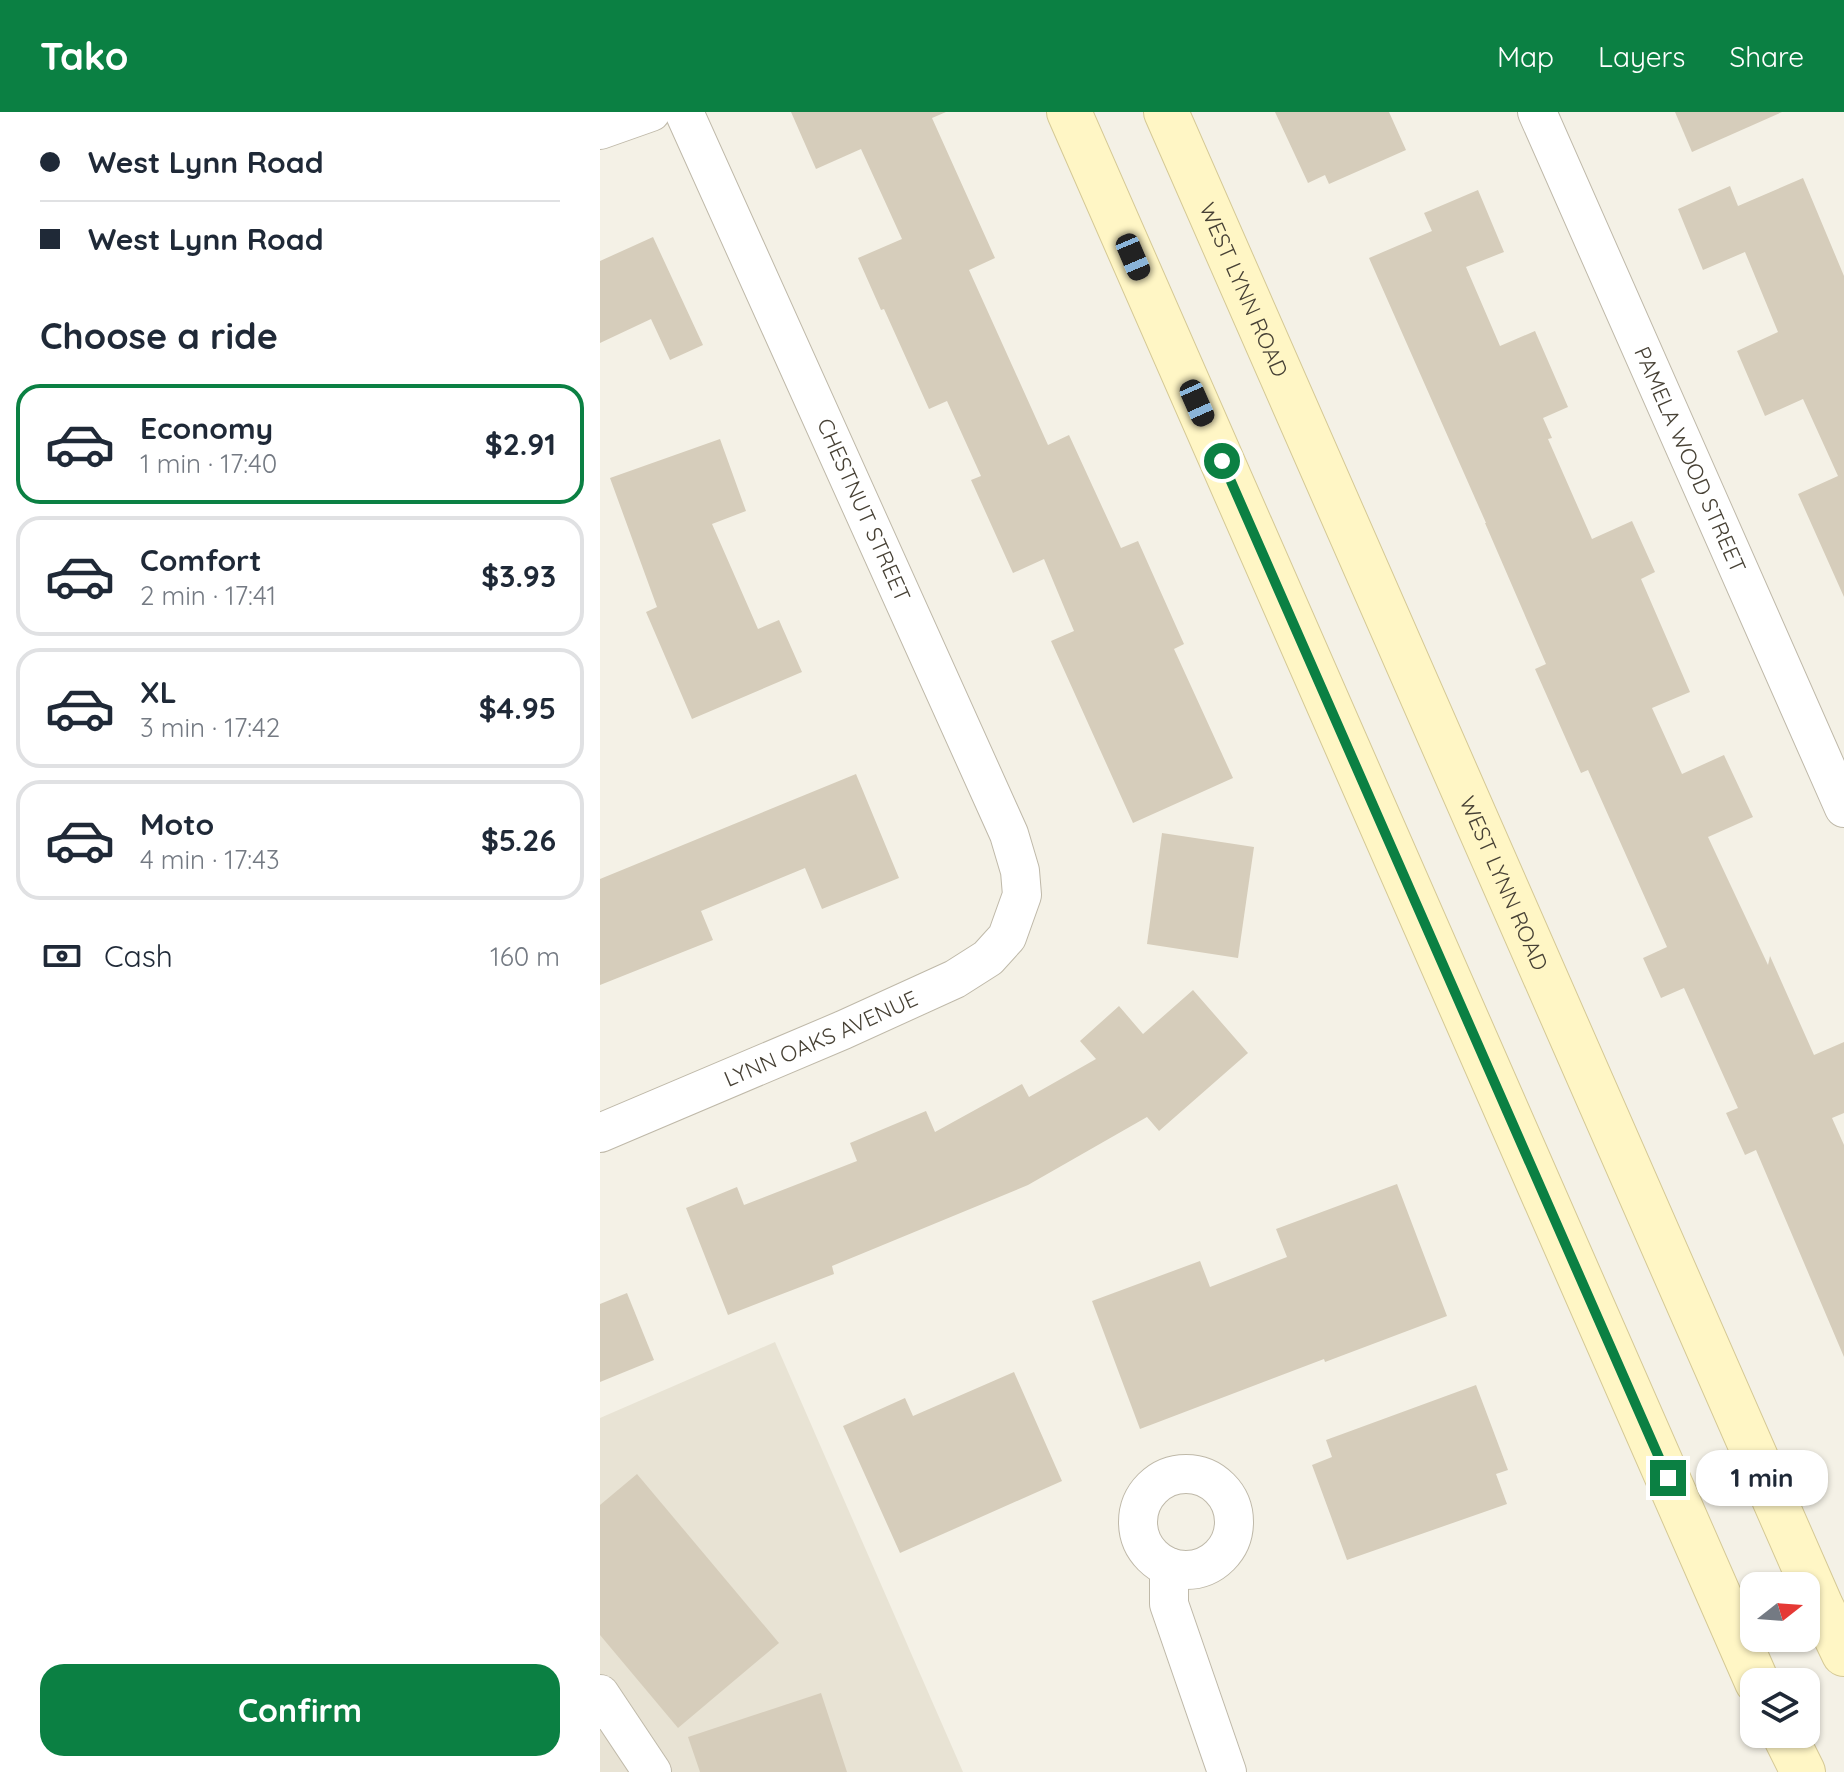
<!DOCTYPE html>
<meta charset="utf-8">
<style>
:root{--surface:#fff;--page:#f6f6f7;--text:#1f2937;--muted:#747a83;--line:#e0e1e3;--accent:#0b8043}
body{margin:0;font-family:Quicksand,sans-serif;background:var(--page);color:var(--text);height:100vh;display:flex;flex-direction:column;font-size:30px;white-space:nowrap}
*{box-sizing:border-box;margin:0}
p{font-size:26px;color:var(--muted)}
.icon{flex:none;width:44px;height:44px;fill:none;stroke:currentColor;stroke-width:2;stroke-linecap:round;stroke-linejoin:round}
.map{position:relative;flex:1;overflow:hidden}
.drawer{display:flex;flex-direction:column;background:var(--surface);width:600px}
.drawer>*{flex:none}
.guide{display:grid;align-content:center;height:176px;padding:0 40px;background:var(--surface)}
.needle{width:52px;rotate:73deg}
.tools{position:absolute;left:1140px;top:1460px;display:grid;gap:16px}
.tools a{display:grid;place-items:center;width:80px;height:80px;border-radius:16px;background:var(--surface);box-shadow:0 2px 6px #0004;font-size:40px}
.end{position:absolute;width:36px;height:36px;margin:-18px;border:10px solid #0b8043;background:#fff;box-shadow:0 0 0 4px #fff}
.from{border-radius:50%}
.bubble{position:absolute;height:56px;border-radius:24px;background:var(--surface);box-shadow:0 2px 6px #0004;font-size:26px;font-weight:700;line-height:56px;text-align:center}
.car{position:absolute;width:24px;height:48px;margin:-24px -12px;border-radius:10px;box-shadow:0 0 6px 2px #0007;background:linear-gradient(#222 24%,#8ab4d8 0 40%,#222 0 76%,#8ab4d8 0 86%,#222 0)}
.guide b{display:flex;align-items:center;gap:28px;height:76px;font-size:30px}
.guide b+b{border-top:2px solid var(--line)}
.guide i{width:20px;height:20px;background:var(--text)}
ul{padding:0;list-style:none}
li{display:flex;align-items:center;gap:24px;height:120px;margin:0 16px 12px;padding:0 24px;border:4px solid var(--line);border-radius:24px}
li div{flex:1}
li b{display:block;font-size:30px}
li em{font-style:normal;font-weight:700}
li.active{border-color:var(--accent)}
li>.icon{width:72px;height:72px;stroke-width:1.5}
h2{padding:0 40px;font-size:36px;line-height:96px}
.pay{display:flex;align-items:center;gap:20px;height:88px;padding:0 40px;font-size:30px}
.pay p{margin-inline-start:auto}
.primary-button{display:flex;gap:16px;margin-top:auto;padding:16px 40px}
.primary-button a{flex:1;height:92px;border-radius:24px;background:var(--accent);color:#fff;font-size:32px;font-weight:700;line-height:92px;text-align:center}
header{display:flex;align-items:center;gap:48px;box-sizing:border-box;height:112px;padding:0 40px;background:var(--accent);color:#fff}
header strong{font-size:38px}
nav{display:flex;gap:44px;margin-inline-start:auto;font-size:28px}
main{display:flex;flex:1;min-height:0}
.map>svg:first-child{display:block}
.residential{fill:#e8e3d4}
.building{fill:#d6cdbb}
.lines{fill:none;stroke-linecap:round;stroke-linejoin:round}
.minor-casing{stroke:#bfb9a9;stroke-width:40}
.secondary-casing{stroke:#d5c995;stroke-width:46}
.minor{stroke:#fff;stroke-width:38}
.secondary{stroke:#fff6c5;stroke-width:44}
.route{stroke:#0b8043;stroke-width:10}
.labels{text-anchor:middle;stroke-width:6;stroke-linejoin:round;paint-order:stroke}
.street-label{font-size:22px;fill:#474135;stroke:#fff}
</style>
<header>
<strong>Tako</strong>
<nav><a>Map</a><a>Layers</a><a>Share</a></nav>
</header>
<main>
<section class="drawer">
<div class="guide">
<b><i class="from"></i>West Lynn Road</b>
<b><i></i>West Lynn Road</b>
</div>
<h2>Choose a ride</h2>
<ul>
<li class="active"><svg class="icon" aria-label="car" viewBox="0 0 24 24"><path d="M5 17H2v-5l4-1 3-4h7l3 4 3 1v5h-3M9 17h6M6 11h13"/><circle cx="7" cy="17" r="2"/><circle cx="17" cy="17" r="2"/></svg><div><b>Economy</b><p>1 min · 17:40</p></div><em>$2.91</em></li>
<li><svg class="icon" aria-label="car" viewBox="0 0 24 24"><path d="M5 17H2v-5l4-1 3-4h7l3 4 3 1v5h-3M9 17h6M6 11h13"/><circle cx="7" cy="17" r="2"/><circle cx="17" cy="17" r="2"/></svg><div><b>Comfort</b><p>2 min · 17:41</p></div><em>$3.93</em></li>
<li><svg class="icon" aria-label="car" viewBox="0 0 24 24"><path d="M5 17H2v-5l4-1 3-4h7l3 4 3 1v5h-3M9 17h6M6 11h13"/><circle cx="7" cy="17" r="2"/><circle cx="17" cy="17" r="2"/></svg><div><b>XL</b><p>3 min · 17:42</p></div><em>$4.95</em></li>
<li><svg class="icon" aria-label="car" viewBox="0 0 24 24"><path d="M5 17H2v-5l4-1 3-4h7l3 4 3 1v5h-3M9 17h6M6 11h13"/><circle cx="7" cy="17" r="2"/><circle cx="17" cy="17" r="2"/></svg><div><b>Moto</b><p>4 min · 17:43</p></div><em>$5.26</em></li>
</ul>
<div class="pay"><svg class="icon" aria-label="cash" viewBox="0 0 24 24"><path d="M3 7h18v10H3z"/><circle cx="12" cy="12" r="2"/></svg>Cash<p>160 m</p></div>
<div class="primary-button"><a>Confirm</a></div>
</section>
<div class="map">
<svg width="1244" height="1660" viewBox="0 0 1244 1660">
<rect width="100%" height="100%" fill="#f4f1e6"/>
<path class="residential" d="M175,1230l188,430h-363v-354z"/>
<g class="building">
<path d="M191,0h155l-14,6 63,140 -26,12 79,175 21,-10 52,113 17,-7 46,103 -10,5 59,129 -100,45 -82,-182 23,-10 -30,-72 -31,14 -42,-93 10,-4 -34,-75 -18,8 -45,-100 -3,1 -23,-52 44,-19 -41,-90 -45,20z"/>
<path d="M675,0h114l17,38 -77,34 -4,-9 -17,8z"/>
<path d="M1075,0h107l-90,40z"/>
<path d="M1203,66l41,98v321l-46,-103 40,-18 -35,-77 -38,17 -28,-65 41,-19 -33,-80 -42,18 -25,-61 52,-23 8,20z"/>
<path d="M878,78l26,62 -38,15 34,79 35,-15 33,76 -25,11 9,20 -4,1 44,100 40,-18 23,51 -14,7 49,113 -38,16 30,66 42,-19 29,62 -45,20 60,128 2,-9 44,99 30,-13v71l-12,5 12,27v212l-88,-207 -11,5 -19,-42 12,-5 -54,-120 -23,10 -18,-40 24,-11 -79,-177 -7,3 -46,-104 11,-5 -61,-141h1l-117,-265 63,-27 -8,-18z"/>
<path d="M53,125l50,108 -33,15 -19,-41 -51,24v-82z"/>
<path d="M120,327l26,72 -34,13 46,105 21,-9 23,52 -110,47 -46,-107 11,-5 -47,-129z"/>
<path d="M256,662l43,104 -77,31 -17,-41 -104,43 12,29 -113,45v-106z"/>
<path d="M562,721l92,14 -16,111 -91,-14z"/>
<path d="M593,878l55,63 -89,78 -12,-14 -119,68 -196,81 2,8 -106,41 -42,-107 51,-21 7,18 113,-44 -7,-18 76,-32 9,21 87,-48 7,13 67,-38 -16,-18 39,-35 24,28z"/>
<path d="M797,1072l50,132 -122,46 -1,-3 -184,70 -48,-128 108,-40 10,26 77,-30 -11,-28z"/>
<path d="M27,1181l27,67 -54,22v-78z"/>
<path d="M414,1260l48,109 -162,72 -57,-127 62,-28 8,18z"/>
<path d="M876,1273l32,85 -12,4 11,30 -160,56 -35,-95 20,-8 -6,-17z"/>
<path d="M37,1362l142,169 -101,85 -78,-93v-130z"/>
<path d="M221,1581l26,79h-147l-12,-35z"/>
</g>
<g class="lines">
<defs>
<g id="minor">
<path id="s1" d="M937,0l307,696"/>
<path d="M0,18l51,-18"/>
<path id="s2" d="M0,1021l243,-103 112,-51 33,-21 19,-21 15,-42 -2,-24 -11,-37 -325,-722"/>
<circle cx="586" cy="1410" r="48"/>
<path d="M569,1455v37l58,168"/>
<path d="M0,1582l52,78"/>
</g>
<g id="secondary">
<path d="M469,0l688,1570"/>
<path id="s3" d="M566,0l655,1494 23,48"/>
<path d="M1184,1622l19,38"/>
</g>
</defs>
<use href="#minor" class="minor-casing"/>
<use href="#secondary" class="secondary-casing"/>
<use href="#minor" class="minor"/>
<use href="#secondary" class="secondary"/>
</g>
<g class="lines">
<path class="route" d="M622,349l446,1017"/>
</g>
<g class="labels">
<g class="street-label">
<text dy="8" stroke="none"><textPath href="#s3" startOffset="194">WEST LYNN ROAD</textPath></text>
<text dy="8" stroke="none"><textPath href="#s1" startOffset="380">PAMELA WOOD STREET</textPath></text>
<text transform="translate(264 398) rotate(66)" y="8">CHESTNUT STREET</text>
<text dy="8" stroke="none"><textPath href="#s3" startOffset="842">WEST LYNN ROAD</textPath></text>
<text dy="8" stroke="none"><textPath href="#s2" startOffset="240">LYNN OAKS AVENUE</textPath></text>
</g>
</g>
</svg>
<div class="tools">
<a><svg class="needle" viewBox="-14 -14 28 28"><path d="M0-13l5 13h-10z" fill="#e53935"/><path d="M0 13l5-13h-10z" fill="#747a83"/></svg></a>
<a><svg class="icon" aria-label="layers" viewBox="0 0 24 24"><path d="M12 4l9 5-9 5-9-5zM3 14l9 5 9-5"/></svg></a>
</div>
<i class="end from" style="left:622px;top:349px"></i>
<i class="end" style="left:1068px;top:1366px"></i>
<div class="bubble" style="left:1096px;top:1338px;width:132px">1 min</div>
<i class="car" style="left:533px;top:145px;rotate:157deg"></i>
<i class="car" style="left:597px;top:291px;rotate:156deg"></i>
</div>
</main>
